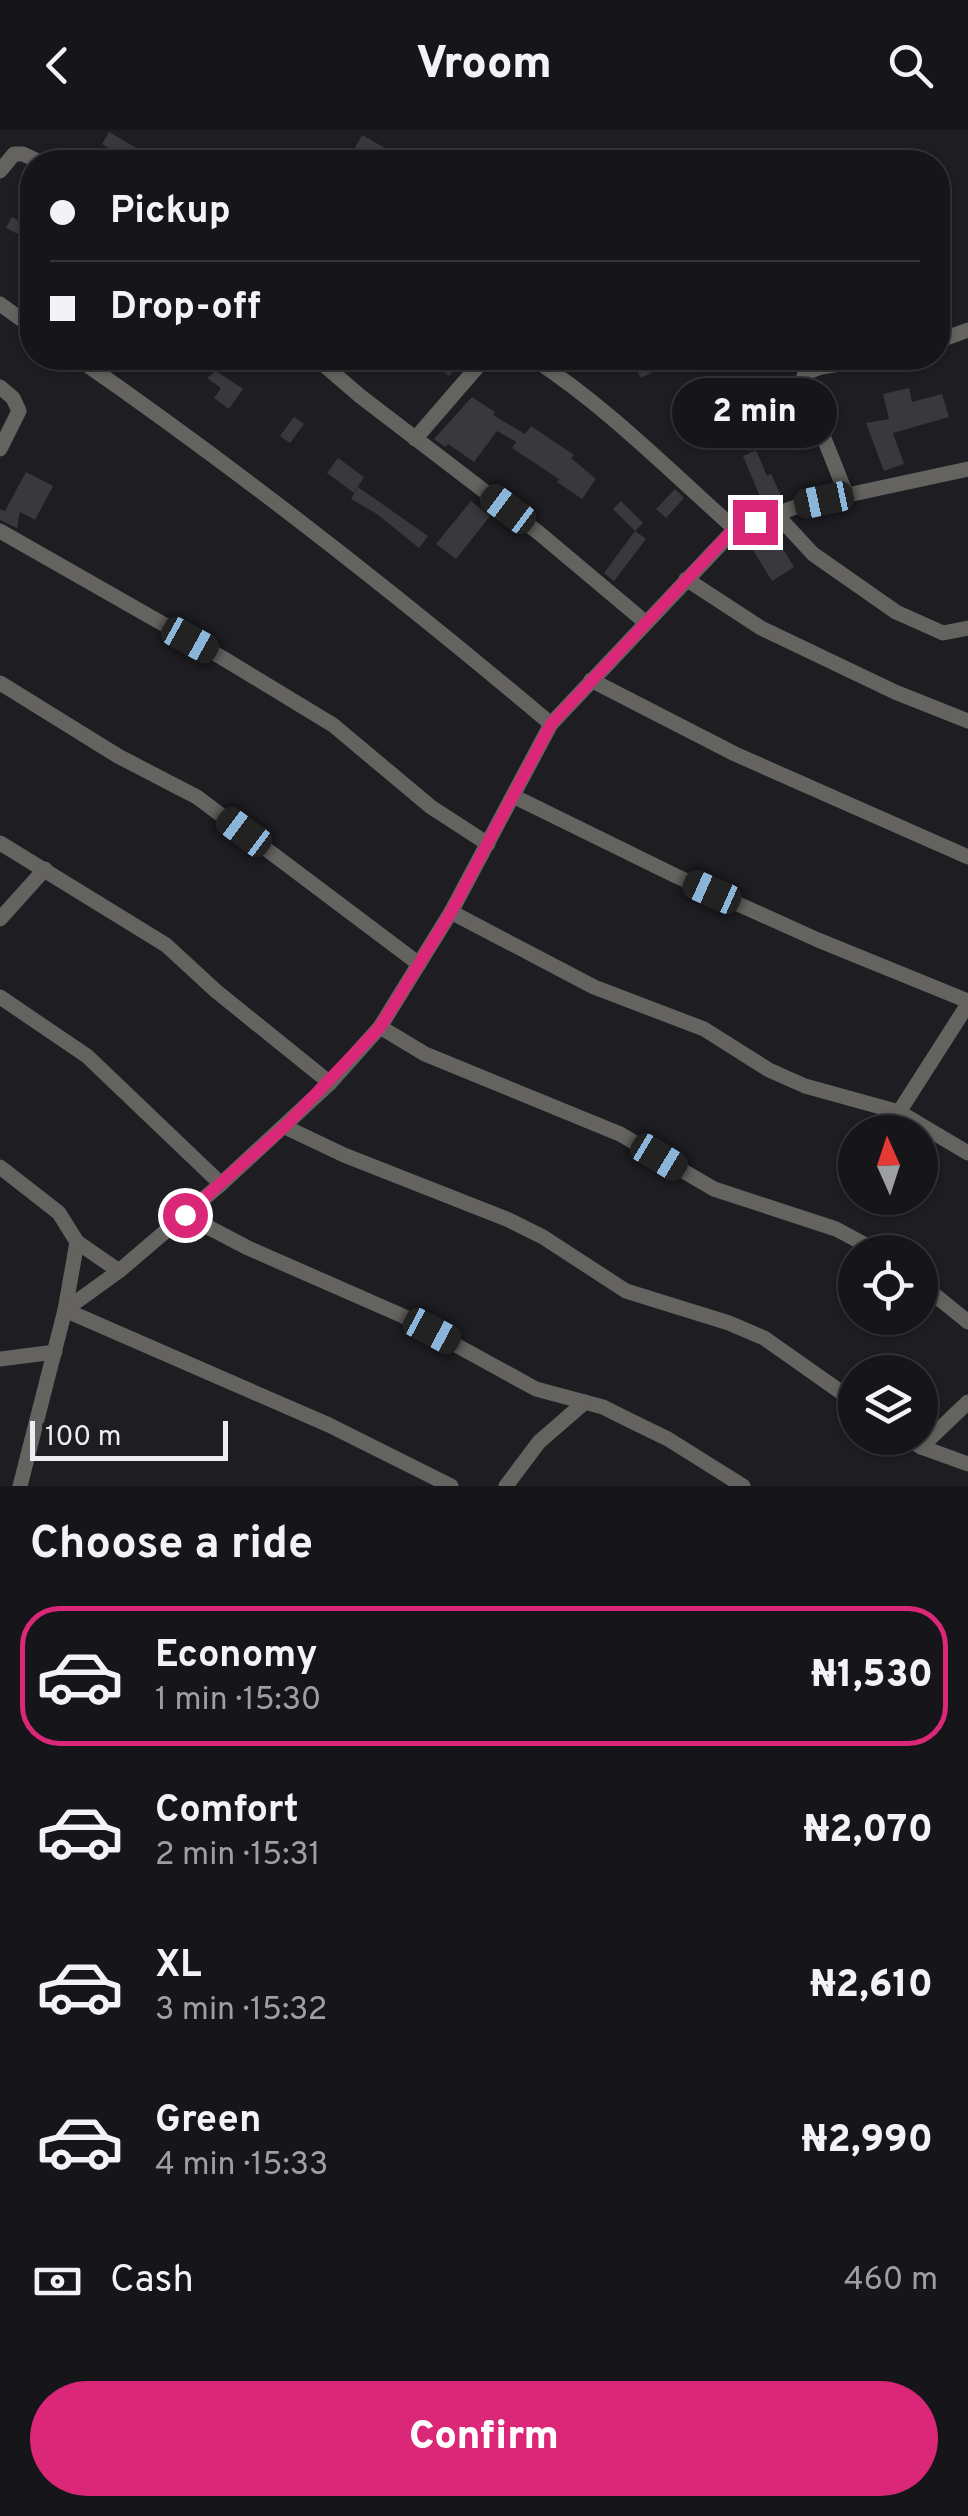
<!DOCTYPE html>
<meta charset="utf-8">
<style>
:root{--surface:#16161a;--page:#232327;--text:#f1f3f6;--muted:#9e9fa2;--line:#353539;--accent:#db2777}
body{margin:0;font-family:Overpass,sans-serif;background:var(--page);color:var(--text);height:100vh;display:flex;flex-direction:column;font-size:38px;white-space:nowrap}
*{box-sizing:border-box;margin:0}
p{font-size:32px;color:var(--muted)}
.icon{flex:none;width:55px;height:55px;fill:none;stroke:currentColor;stroke-width:2;stroke-linecap:round;stroke-linejoin:round}
.map{position:relative;height:1356px;overflow:hidden}
.panel{display:flex;flex-direction:column;background:var(--surface);flex:1}
.panel>*{flex:none}
.guide{position:absolute;left:20px;top:20px;width:930px;height:220px;border-radius:40px;box-shadow:0 2px 8px #0004,0 0 0 2px var(--line);display:grid;align-content:center;height:220px;padding:0 30px;background:var(--surface)}
.needle{width:65px;rotate:357deg}
.fabs{position:absolute;left:838px;top:985px;display:grid;gap:20px}
.fabs a{display:grid;place-items:center;width:100px;height:100px;border-radius:50%;background:var(--surface);box-shadow:0 2px 8px #0004,0 0 0 2px var(--line);font-size:50px}
.scale{position:absolute;left:30px;bottom:25px;width:198px;box-sizing:border-box;padding-left:10px;border:5px solid #ededf1;border-top:0;font-size:28px;line-height:35px;white-space:nowrap;color:#ededf1;-webkit-text-stroke:8px #1d1d22;paint-order:stroke}
.end{position:absolute;width:45px;height:45px;margin:-22px;border:12px solid #db2777;background:#fff;box-shadow:0 0 0 5px #fff}
.from{border-radius:50%}
.bubble{position:absolute;height:70px;border-radius:35px;background:var(--surface);box-shadow:0 2px 8px #0004,0 0 0 2px var(--line);font-size:32px;font-weight:800;line-height:70px;text-align:center}
.car{position:absolute;width:30px;height:60px;margin:-30px -15px;border-radius:12px;box-shadow:0 0 8px 2px #0007;background:linear-gradient(#222 24%,#8ab4d8 0 40%,#222 0 76%,#8ab4d8 0 86%,#222 0)}
.guide b{display:flex;align-items:center;gap:35px;height:95px;font-size:38px}
.guide b+b{border-top:2px solid var(--line)}
.guide i{width:25px;height:25px;background:var(--text)}
ul{padding:0;list-style:none}
li{display:flex;align-items:center;gap:30px;height:140px;margin:0 20px 15px;padding:0 10px;border:5px solid transparent;border-radius:40px}
li div{flex:1}
li b{display:block;font-size:38px}
li em{font-style:normal;font-weight:800}
li.active{border-color:var(--accent)}
li>.icon{width:90px;height:90px;stroke-width:1.5}
h2{padding:0 30px;font-size:45px;line-height:120px}
.pay{display:flex;align-items:center;gap:25px;height:110px;padding:0 30px;font-size:38px}
.pay p{margin-inline-start:auto}
.button{display:flex;gap:20px;margin-top:auto;padding:20px 30px}
.button a{flex:1;height:115px;border-radius:60px;background:var(--accent);color:#fff;font-size:40px;font-weight:800;line-height:115px;text-align:center}
header{display:flex;justify-content:space-between;align-items:center;height:130px;padding:0 30px;background:var(--surface);font-size:45px;font-weight:800}
.map>svg:first-child{display:block}
.building{fill:#38383d}
.lines{fill:none;stroke-linecap:round;stroke-linejoin:round}
.minor{stroke:#646360;stroke-width:15}
.route{stroke:#db2777;stroke-width:12}
</style>
<header><svg class="icon" aria-label="back" viewBox="0 0 24 24"><path d="M15 5l-7 7 7 7"/></svg>Vroom<svg class="icon" aria-label="search" viewBox="0 0 24 24"><circle cx="10" cy="10" r="6"/><path d="M15 15l6 6"/></svg></header>
<div class="map">
<svg width="968" height="1356" viewBox="0 0 968 1356">
<rect width="100%" height="100%" fill="#1d1d22"/>
<g class="building">
<path d="M109,2l29,17 -8,13h-17l4,-9 -15,-9z"/>
<path d="M362,5l23,13 -8,13 -22,-13z"/>
<path d="M12,87l20,10v14l-26,-13z"/>
<path d="M426,228h38l-15,18z"/>
<path d="M630,228h27l5,9 -21,11z"/>
<path d="M216,241l27,18 -14,20 -15,-11 7,-10 -14,-10z"/>
<path d="M909,258l3,14 30,-8 7,23 -56,16 11,31 -20,7 -18,-48 23,-4 -6,-25z"/>
<path d="M472,267l23,15 -2,3 32,19 6,-8 43,29 -3,3 25,21 -14,20 -25,-17 2,-3 -47,-31 4,-6 -19,-11 -23,31 -26,-18 -3,3 -11,-8z"/>
<path d="M294,287l10,7 -14,19 -10,-7z"/>
<path d="M758,290l8,25 -18,6 -8,-25z"/>
<path d="M756,320l11,26 4,-2 12,26 -19,6 -21,-50z"/>
<path d="M338,328l26,19 -10,16 -27,-20z"/>
<path d="M26,342l27,14 -18,34 -15,-8 -3,16 -17,-8v-11l5,2z"/>
<path d="M358,357l70,49 -9,12 -42,-34 -26,-15z"/>
<path d="M675,359l9,9 -18,20 -10,-9z"/>
<path d="M471,371l19,15 -34,43 -20,-15z"/>
<path d="M621,371l22,22 -8,8 -22,-22z"/>
<path d="M635,401l11,8 -32,42 -10,-8z"/>
<path d="M775,406l19,31 -22,14 -19,-31z"/>
</g>
<g class="lines">
<g class="minor">
<path d="M0,41l14,-17h9l17,8"/>
<path d="M0,174l32,23"/>
<path d="M938,211l30,-11"/>
<path d="M77,228c163,113 322,238 474,366"/>
<path d="M316,228l44,38 179,137 106,89"/>
<path d="M532,228c74,48 137,112 203,171"/>
<path d="M0,257l13,11 6,13 -19,38"/>
<path d="M415,309l70,-81"/>
<path d="M847,366l-45,-113 3,-10 16,-6 56,-9"/>
<path d="M776,384l37,40 83,58 47,21 25,-5"/>
<path d="M0,401l221,126 112,68 98,82 57,37"/>
<path d="M686,449l75,49 134,64 73,29"/>
<path d="M591,550l144,74 233,103"/>
<path d="M0,553l118,73 79,41 222,167"/>
<path d="M513,666l163,80 142,64 150,61"/>
<path d="M0,713l166,102 50,46 114,92"/>
<path d="M451,782l143,75 110,42 65,41 36,16 94,26 69,41"/>
<path d="M0,789l45,-50"/>
<path d="M0,867l87,59 134,128"/>
<path d="M380,897l45,27 195,80 94,55 122,40 43,23"/>
<path d="M899,982l69,-108"/>
<path d="M285,997l59,28 165,65 34,17 83,54 103,32 35,15 91,64"/>
<path d="M0,1037l59,46 18,29 -12,68 -45,176"/>
<path d="M185,1085l63,33 155,68 133,73 67,18 26,13 39,19 75,47"/>
<path d="M77,1112l42,29"/>
<path d="M920,1153l48,39"/>
<path d="M65,1180l54,-39 102,-87 109,-101 50,-56 71,-115 100,-188 184,-195 66,-24 167,-36"/>
<path d="M65,1180l264,115 122,61"/>
<path d="M0,1229l55,-7"/>
<path d="M907,1308l14,9 47,17"/>
<path d="M921,1317l47,-45"/>
<path d="M506,1356l33,-44 46,-40"/>
</g>
</g>
<g class="lines">
<path class="route" d="M185,1085l100,-89 95,-99 71,-115 100,-188 183,-195 21,-7"/>
</g>
</svg>
<div class="fabs">
<a><svg class="needle" viewBox="-14 -14 28 28"><path d="M0-13l5 13h-10z" fill="#e53935"/><path d="M0 13l5-13h-10z" fill="#9e9fa2"/></svg></a>
<a><svg class="icon" aria-label="locate" viewBox="0 0 24 24"><circle cx="12" cy="12" r="6"/><path d="M12 2v4M12 18v4M2 12h4M18 12h4"/></svg></a>
<a><svg class="icon" aria-label="layers" viewBox="0 0 24 24"><path d="M12 4l9 5-9 5-9-5zM3 14l9 5 9-5"/></svg></a>
</div>
<div class="scale">100 m</div>
<i class="end from" style="left:185px;top:1085px"></i>
<i class="end" style="left:755px;top:392px"></i>
<div class="bubble" style="left:672px;top:248px;width:165px">2 min</div>
<i class="car" style="left:824px;top:370px;rotate:258deg"></i>
<i class="car" style="left:508px;top:379px;rotate:307deg"></i>
<i class="car" style="left:190px;top:510px;rotate:119deg"></i>
<i class="car" style="left:244px;top:702px;rotate:307deg"></i>
<i class="car" style="left:712px;top:762px;rotate:294deg"></i>
<i class="car" style="left:659px;top:1027px;rotate:121deg"></i>
<i class="car" style="left:432px;top:1201px;rotate:118deg"></i>
<div class="guide">
<b><i class="from"></i>Pickup</b>
<b><i></i>Drop-off</b>
</div>
</div>
<section class="panel">
<h2>Choose a ride</h2>
<ul>
<li class="active"><svg class="icon" aria-label="car" viewBox="0 0 24 24"><path d="M5 17H2v-5l4-1 3-4h7l3 4 3 1v5h-3M9 17h6M6 11h13"/><circle cx="7" cy="17" r="2"/><circle cx="17" cy="17" r="2"/></svg><div><b>Economy</b><p>1 min · 15:30</p></div><em>₦1,530</em></li>
<li><svg class="icon" aria-label="car" viewBox="0 0 24 24"><path d="M5 17H2v-5l4-1 3-4h7l3 4 3 1v5h-3M9 17h6M6 11h13"/><circle cx="7" cy="17" r="2"/><circle cx="17" cy="17" r="2"/></svg><div><b>Comfort</b><p>2 min · 15:31</p></div><em>₦2,070</em></li>
<li><svg class="icon" aria-label="car" viewBox="0 0 24 24"><path d="M5 17H2v-5l4-1 3-4h7l3 4 3 1v5h-3M9 17h6M6 11h13"/><circle cx="7" cy="17" r="2"/><circle cx="17" cy="17" r="2"/></svg><div><b>XL</b><p>3 min · 15:32</p></div><em>₦2,610</em></li>
<li><svg class="icon" aria-label="car" viewBox="0 0 24 24"><path d="M5 17H2v-5l4-1 3-4h7l3 4 3 1v5h-3M9 17h6M6 11h13"/><circle cx="7" cy="17" r="2"/><circle cx="17" cy="17" r="2"/></svg><div><b>Green</b><p>4 min · 15:33</p></div><em>₦2,990</em></li>
</ul>
<div class="pay"><svg class="icon" aria-label="cash" viewBox="0 0 24 24"><path d="M3 7h18v10H3z"/><circle cx="12" cy="12" r="2"/></svg>Cash<p>460 m</p></div>
<div class="button"><a>Confirm</a></div>
</section>
